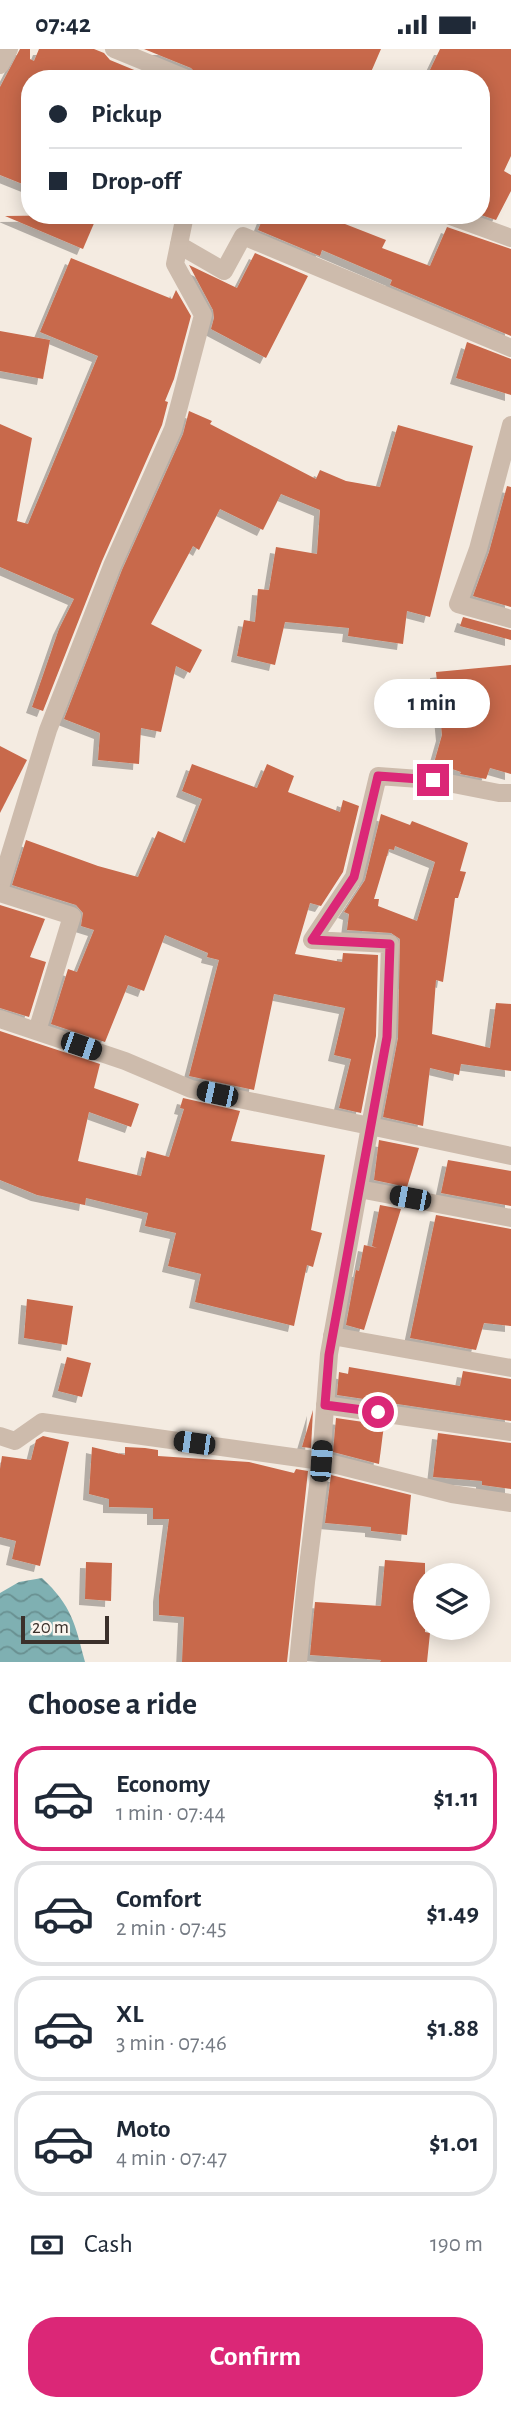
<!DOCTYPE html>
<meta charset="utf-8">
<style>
:root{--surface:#fff;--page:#f2f2f3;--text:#1f2937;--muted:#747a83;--line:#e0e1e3;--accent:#db2777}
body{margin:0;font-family:"Alegreya Sans",sans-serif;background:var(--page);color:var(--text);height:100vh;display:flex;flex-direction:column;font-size:26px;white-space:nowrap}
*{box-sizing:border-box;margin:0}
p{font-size:23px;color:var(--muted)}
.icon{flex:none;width:38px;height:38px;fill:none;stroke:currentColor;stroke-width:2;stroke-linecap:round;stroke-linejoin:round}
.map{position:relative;height:1613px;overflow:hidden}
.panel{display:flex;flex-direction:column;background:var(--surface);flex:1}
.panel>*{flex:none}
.banner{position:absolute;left:21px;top:21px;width:469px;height:154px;border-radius:28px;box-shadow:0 4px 18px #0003;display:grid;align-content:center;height:154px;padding:0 28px;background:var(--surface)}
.buttons{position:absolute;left:413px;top:1514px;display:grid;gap:14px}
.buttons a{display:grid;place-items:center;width:77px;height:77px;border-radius:50%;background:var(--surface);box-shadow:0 4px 18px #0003;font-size:35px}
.scale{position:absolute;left:21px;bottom:18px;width:88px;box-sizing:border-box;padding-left:7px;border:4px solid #3b302b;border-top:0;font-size:19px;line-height:24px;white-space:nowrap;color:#3b302b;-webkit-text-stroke:5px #fbf5ee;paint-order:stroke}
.end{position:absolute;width:32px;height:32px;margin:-16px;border:9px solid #db2777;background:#fff;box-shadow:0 0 0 4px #fff}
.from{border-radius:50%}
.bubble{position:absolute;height:49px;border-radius:24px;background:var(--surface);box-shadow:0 4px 18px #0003;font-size:23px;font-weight:700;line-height:49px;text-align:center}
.car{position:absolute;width:21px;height:42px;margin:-21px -10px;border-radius:9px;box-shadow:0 0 5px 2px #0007;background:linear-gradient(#222 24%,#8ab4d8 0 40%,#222 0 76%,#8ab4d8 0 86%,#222 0)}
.banner b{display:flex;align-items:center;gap:24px;height:66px;font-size:26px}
.banner b+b{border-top:2px solid var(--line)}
.banner i{width:18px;height:18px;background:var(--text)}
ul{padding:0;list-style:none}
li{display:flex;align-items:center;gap:21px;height:105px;margin:0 14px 10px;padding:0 14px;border:4px solid var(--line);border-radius:28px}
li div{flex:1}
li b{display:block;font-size:26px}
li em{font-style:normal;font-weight:700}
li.selected{border-color:var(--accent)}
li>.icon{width:63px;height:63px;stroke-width:1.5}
h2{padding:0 28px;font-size:32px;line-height:84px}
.pay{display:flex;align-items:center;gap:18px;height:77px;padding:0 28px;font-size:26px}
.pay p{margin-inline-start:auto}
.primary-button{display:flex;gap:14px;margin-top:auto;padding:14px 28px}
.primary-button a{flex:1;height:80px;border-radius:28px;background:var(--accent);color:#fff;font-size:28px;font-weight:700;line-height:80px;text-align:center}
.status{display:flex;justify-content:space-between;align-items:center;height:49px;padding:0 35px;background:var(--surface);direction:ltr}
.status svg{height:19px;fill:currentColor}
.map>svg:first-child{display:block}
.water{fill:url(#water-waves)}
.building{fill:#c8694b;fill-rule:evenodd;filter:url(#shadow)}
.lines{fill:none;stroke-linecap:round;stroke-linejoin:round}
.minor{stroke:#cdbbac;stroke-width:18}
.route{stroke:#db2777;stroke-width:9}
</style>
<div class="status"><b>07:42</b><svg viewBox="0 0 49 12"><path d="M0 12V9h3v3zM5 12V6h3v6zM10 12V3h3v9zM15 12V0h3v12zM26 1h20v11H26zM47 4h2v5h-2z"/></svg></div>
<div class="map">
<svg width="511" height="1613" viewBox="0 0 511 1613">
<defs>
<pattern id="water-waves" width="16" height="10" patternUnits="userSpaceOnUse" patternTransform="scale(1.75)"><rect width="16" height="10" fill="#7fb0b2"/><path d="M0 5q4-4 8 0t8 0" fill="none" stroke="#699091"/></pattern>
<filter id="shadow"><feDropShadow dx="-6" dy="6" stdDeviation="0" flood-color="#0004"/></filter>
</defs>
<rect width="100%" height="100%" fill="#f4ebe1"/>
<path class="water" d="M42,1529c30,28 33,46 43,84h-85v-69l19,-11z"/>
<g class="building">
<path d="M20,0h10v10l4,2 5,-12h55l10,4 6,7 46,19h-126v108l-30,-12v-88z"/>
<path d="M144,0h237l-13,30h-170l-2,-6 -5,-5z"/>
<path d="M440,0h71v107l-7,15 7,4v16l-15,29 -15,-5v-136h-38l-14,-7z"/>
<path d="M81,166l14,6 -12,28 -78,-33z"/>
<path d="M264,166h58l64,25 -4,8 48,18 17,-39 64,22v87l-121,-51 2,-5 -70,-30 -2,6 -62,-26z"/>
<path d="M255,204l53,23 -42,82 -55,-29 3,-11 -1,-8 -24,-45 48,23z"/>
<path d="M71,209l101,41 4,-9 15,26 -17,63 -9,22 3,1 -6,23 -60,136 -59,150 -11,-4 27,-78 15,-30 -74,-32v-143l32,14 -15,83 11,3 70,-168 -58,-24z"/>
<path d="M0,282l50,9 -7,39 -43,-8z"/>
<path d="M467,293l44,17v36l-55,-17z"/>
<path d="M189,362l23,10 -2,3 106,55 4,-9 26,11 34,6 18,-62 75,21 -43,171 -23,-6 -4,33 -55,-8 1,-8 -64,-6 -10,43 -38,-9 7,-36 11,2 3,-33 11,1 7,-43 41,7 3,-44 -39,-16 -18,36 -43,-21 -21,41 -6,-4 -42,78 51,26 -12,23 -14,-7 -15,66 -20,-4 -2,36 -41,-4 2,-27 -36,-14 58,-149 61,-136z"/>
<path d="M507,437l4,1v120l-38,-11 16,-44z"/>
<path d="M463,568l48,13v10l-51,-14z"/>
<path d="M511,616v109l-21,-6 -4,11 -26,-5 1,-2 -27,-9 8,-28 -6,-63z"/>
<path d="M0,697l27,14 -27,53z"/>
<path d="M192,715l65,24 10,-24 27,12 -6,16 52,20 3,-12 16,6 -16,66 -22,34 -11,-3 -15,51 47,8 1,-9 35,2 -2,81 -15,77 -22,-5 12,-49 -17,-4 11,-47 -71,-14 -20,96 -65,-14 30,-116 -12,-3 1,-4 -43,-18 -21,56 -16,-6 -23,57 -54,-18 17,-55 9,3 17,-42 -13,-4 2,-13 -7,-8 -64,-20 14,-45 72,26 40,11 20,-46 27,12 17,-44 -20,-8z"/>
<path d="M381,765l29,11 2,-4 56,22 -8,28 6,1 -8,26h-3l-12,84 -7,-2 -4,54 58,14 6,-45 15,1v67l-50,-7 -2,11 -29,-7 -7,58 -40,-9 15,-79 2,-99 -9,-6 -44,-3 2,-16 -5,-2 21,-32zM395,797l40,16 -18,59 -39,-15 1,-7h-5l15,-50 5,1z"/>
<path d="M0,856l45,14 -15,38 16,5 -17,55 -29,-9z"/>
<path d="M0,982l100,33 -6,24 45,16 -8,23 -42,-15 -11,49 63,15 6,-25 22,6 15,-48 -4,-1 3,-10 57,13 -9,30 94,14 -14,75 11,3 -9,34 -6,-2 -13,61 -99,-24 6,-28 -33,-8 8,-33 -31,-7 3,-13 -62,-15 -1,7 -48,-10 -37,-15z"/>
<path d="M379,1091l40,8 -12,39 -33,-7z"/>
<path d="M448,1111l63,11v35l-70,-13z"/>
<path d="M380,1156l21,4 -37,121 -18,-5 10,-55 3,1 5,-26 13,3 -5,-2z"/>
<path d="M436,1166l75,14v97l-27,-3 -8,27 -66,-12z"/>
<path d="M27,1250l46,7 -6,39 -43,-7z"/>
<path d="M67,1308l24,6 -9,34 -24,-6z"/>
<path d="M349,1318l111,19 3,-15 48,8v42l-174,-26 2,-23 9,2z"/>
<path d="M313,1361l-2,38 -9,-1z"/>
<path d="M336,1369l48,7 -5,39 -46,-12z"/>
<path d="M438,1384l73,10v46l-29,-4v-4l-49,-4z"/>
<path d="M43,1387l26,6 -29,124 -28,-7 4,-18 -16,-4v-68l2,-13 29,4 5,-20z"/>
<path d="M92,1398l33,8v-8l20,1 13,2v6l91,6 45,11 2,-4 12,2 -21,191h-105l2,-45 -25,-2v-19l10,-77h-16v-11l-44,-1v-8l-20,-5z"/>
<path d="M331,1426l80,20 -4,40 -36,-4v-4l-46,-4z"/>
<path d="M385,1511l40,3v69l5,1 -3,29h-47l1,-2 -71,-5 5,-53 66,4z"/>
<path d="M86,1513l26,1 -1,38 -26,-2z"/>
</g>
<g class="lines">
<g class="minor">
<path d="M114,0l73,30"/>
<path d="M0,16l9,-16"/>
<path d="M448,166l63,23"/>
<path d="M179,196l45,26 19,-35 268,112"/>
<path d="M511,376l-33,124 -20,55 53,15"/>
<path d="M511,744h-12l-66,-13 -55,-4 -24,101 -42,63 78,4 -3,93 -17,89 141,30"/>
<path d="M0,838l48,-157 64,-164 61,-137 30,-114 -28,-51 10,-49"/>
<path d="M0,844l72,23 -35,115"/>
<path d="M0,970l125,42 66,28 179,37 -41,228 -8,107 -15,121 -8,80"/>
<path d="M359,1140l152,29"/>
<path d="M332,1287l179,32"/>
<path d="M325,1356l186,27"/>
<path d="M0,1387l15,5 27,-19 279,39 131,33 59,9"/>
</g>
</g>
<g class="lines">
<path class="route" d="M378,1363l-53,-7 4,-50 58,-318 3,-93 -78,-4 42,-63 24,-101 55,4"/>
</g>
</svg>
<div class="buttons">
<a><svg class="icon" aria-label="layers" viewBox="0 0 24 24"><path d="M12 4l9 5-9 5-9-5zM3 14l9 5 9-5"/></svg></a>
</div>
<div class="scale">20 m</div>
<i class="end from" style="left:378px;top:1363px"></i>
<i class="end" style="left:433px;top:731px"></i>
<div class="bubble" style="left:374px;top:630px;width:116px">1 min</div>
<i class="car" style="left:81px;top:997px;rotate:109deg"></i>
<i class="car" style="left:217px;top:1045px;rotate:282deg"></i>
<i class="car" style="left:410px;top:1149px;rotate:281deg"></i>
<i class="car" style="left:194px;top:1394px;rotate:278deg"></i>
<i class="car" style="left:321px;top:1412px;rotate:4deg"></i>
<div class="banner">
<b><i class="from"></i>Pickup</b>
<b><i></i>Drop-off</b>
</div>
</div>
<section class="panel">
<h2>Choose a ride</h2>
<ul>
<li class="selected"><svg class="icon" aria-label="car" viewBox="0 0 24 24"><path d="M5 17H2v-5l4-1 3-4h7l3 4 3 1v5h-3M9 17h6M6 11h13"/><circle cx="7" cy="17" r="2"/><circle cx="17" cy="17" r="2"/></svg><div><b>Economy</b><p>1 min · 07:44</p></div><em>$1.11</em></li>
<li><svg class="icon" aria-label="car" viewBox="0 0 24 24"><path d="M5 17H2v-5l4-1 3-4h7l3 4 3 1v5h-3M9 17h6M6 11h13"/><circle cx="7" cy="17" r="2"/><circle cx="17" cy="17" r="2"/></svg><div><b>Comfort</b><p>2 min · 07:45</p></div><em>$1.49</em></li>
<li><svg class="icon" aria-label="car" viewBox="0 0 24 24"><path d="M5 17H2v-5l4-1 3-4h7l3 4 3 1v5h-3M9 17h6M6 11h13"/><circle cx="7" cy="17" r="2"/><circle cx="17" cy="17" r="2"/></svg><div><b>XL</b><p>3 min · 07:46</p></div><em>$1.88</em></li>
<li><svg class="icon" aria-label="car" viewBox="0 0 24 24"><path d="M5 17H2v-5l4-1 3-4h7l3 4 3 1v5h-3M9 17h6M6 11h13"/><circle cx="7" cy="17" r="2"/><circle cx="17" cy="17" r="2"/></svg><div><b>Moto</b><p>4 min · 07:47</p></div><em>$1.01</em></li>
</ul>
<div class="pay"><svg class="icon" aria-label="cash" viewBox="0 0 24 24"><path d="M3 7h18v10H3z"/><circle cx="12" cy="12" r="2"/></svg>Cash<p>190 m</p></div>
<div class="primary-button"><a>Confirm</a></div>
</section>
